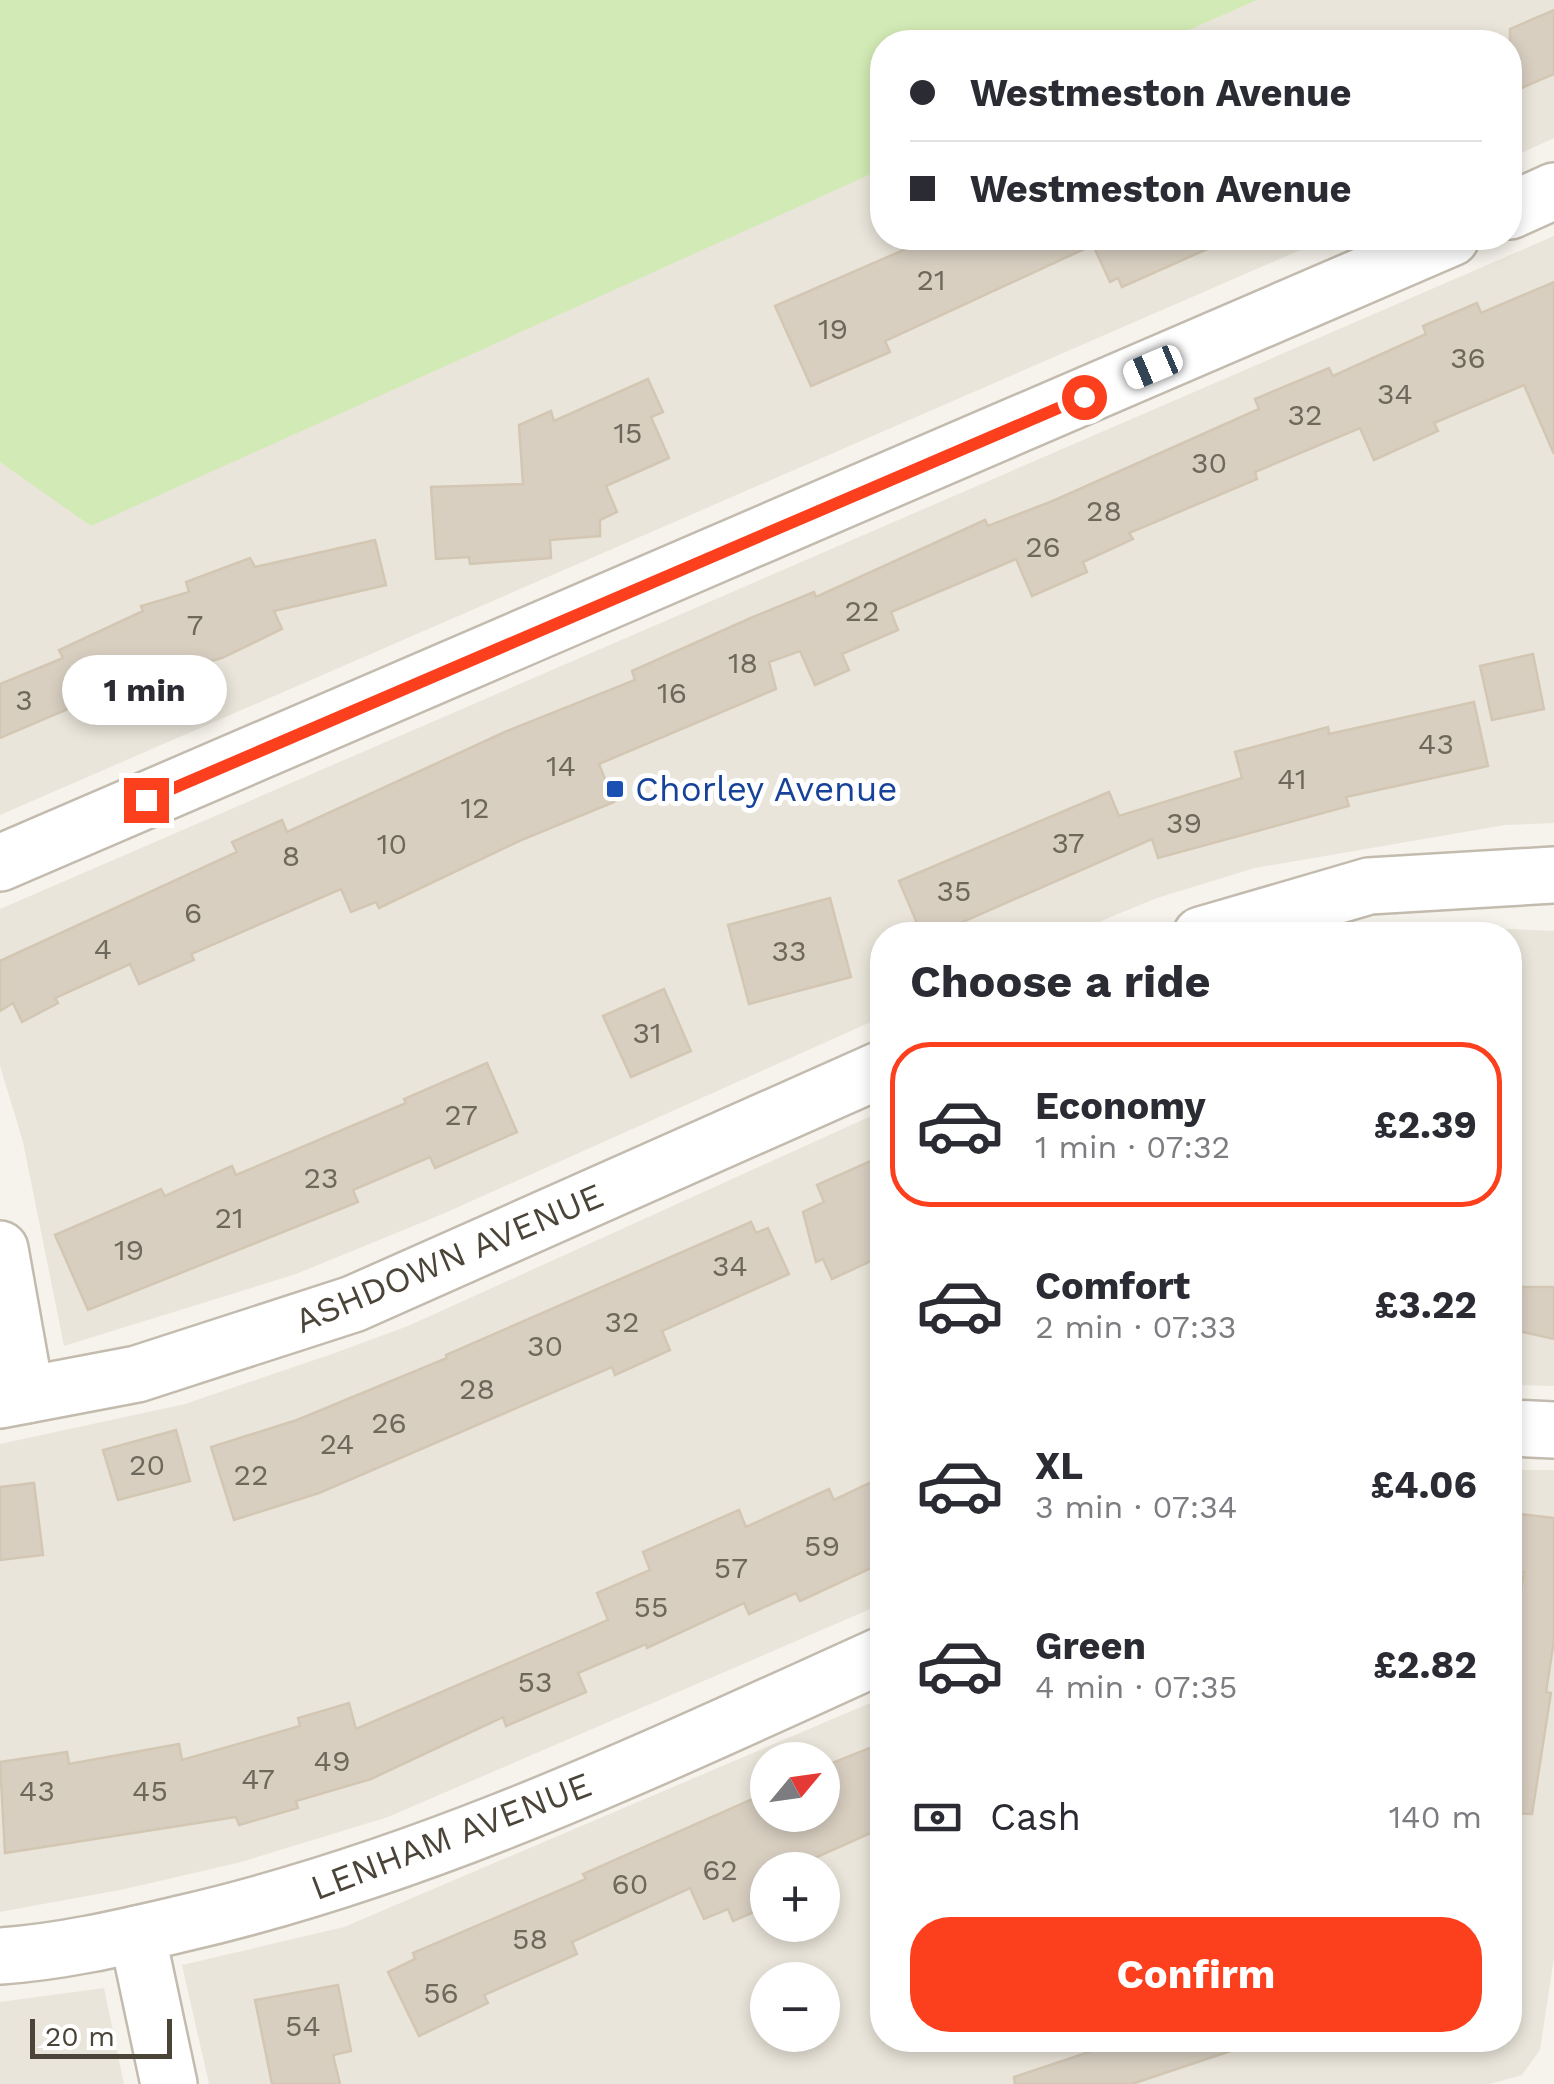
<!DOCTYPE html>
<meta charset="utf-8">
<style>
:root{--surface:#fff;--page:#f2f2f3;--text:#2b2b33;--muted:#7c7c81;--line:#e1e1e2;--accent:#fc3f1d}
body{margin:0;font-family:"Work Sans",sans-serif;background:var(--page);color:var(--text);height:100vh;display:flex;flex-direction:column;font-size:38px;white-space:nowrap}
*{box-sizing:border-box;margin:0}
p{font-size:32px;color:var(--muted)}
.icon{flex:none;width:55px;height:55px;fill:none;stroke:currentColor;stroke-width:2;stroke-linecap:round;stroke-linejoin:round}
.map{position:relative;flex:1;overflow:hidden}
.details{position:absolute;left:870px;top:922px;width:652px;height:1130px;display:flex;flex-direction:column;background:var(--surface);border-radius:40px;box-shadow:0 5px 15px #0003}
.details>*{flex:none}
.hud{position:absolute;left:870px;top:30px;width:652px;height:220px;border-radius:40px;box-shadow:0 5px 15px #0003;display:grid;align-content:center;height:220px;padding:0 40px;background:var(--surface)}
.needle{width:65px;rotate:61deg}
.fabs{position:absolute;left:750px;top:1742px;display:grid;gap:20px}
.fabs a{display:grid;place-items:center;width:90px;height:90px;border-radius:50%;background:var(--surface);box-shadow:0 5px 15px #0003;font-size:50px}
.scale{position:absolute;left:30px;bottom:25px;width:142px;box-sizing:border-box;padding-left:10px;border:5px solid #4b4439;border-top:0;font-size:28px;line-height:35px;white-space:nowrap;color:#4b4439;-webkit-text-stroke:8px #fff;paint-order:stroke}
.end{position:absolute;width:45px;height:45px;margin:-22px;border:12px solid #fc3f1d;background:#fff;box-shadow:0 0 0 5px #fff}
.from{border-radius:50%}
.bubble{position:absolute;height:70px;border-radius:35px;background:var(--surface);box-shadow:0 5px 15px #0003;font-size:32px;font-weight:700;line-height:70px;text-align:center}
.car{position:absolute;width:30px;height:60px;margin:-30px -15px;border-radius:12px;box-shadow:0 0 8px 2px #0007;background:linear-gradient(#fff 24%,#345 0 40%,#fff 0 76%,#345 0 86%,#fff 0)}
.hud b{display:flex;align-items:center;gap:35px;height:95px;font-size:38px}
.hud b+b{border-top:2px solid var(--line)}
.hud i{width:25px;height:25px;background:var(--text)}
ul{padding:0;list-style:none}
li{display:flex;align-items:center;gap:30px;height:165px;margin:0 20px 15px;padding:0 20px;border:5px solid transparent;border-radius:40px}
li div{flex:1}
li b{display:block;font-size:38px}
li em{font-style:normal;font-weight:700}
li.on{border-color:var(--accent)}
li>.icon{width:90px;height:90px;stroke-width:1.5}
h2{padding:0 40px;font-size:45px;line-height:120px}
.pay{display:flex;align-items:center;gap:25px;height:110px;padding:0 40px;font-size:38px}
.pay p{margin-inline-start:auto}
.cta{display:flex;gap:20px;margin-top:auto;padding:20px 40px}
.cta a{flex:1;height:115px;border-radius:40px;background:var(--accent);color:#fff;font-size:40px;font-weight:700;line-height:115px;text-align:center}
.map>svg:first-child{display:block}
.residential{fill:#eae5da;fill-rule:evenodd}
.green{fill:#d2eab5}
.building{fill:#d8cfc1;stroke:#d3c7b4;stroke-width:2.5}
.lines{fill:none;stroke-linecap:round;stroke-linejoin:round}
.minor-casing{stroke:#c2bbae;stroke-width:60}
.minor{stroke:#fff;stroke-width:55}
.route{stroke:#fc3f1d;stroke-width:12}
.transit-dot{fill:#1a4fb4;stroke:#fff;stroke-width:4}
.labels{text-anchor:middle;stroke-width:10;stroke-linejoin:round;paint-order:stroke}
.number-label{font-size:30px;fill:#6e675b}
.transit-label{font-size:35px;fill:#164399;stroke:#fff;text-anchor:start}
.street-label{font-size:35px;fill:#4b4439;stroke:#fff}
</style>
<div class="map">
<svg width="1554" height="2084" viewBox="0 0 1554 2084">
<rect width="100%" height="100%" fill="#f6f3ec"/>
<g class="residential">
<path d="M1257,0h297v138l-44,20v-116h-349z"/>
<path d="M882,166v72h446l-1328,577v-423z"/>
<path d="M1554,236v587l-49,2 -250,43 -98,30 -90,37h-185v82l-437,196 -149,61 -232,72 -41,-204 -23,-76v-157z"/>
<path d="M1419,925l135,6v455l-44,-1v-450h-142z"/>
<path d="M882,1111v493l-494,213 -147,45 -116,27 -125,23v-468l185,-40 147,-50 76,-28z"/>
<path d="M1510,1470h44v488l-14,92 -18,25 -32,9h-1281l-27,-119 162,-38 538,-229v342h628zM768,1760h54v55h-54zM768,1870h54v55h-54zM768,1980h54v55h-54z"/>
<path d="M104,1988l20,96h-124v-82z"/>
</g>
<path class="green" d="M0,0h1257l-95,42h-280v127l-791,357 -91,-64z"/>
<g class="building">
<path d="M1554,10v64l-44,19v-64z"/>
<path d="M931,238h301l-110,49 -4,-9 -8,4 -17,-37 -208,96 5,11 -79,34 -36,-80z"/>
<path d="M1554,282v172l-30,-69 -90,38 4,8 -64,29 -14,-32 -105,44 2,7 -128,54 4,6 -50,23 4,10 -55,24 -16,-37 -125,53 7,18 -56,24 7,16 -34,15 -15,-34 -31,11 7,27 -177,75 15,38 -95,39 -140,67 -3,-6 -25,10 -10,-23 -150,65 3,6 -55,24 -9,-20 -75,34 3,5 -36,19 -9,-19 -13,8v-50l237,-109 -5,-10 50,-22 5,12 220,-101 128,-51 -3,-9 121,-54 61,-25 2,5 169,-77 3,6 67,-26 204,-91 -4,-10 74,-31 4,8 93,-42 -3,-8 54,-23 4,10z"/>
<path d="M648,379l15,33 -12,5 18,41 -63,28 11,26 -17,8v16l-50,4 1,18 -81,6 -1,-7 -33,2 -5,-72 92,-3 -4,-59 32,-14 3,10z"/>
<path d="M375,540l11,45 -112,26 8,18 -60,29 -81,22 9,17 -56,27 -10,-22 -84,36v-54l63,-26 -4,-8 84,-39 -2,-5 48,-14 -3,-10 64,-24 5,9z"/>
<path d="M1533,654l11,55 -52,11 -12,-54z"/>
<path d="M1474,702l14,64 -142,31 3,9 -191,52 -6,-19 -219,96h-11l-23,-54 210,-89 10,24 123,-38 -7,-26 93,-25 1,7z"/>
<path d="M830,898l21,79 -102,27 -21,-79z"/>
<path d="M664,989l27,62 -60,26 -28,-61z"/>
<path d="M487,1063l30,69 -82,36 -5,-11 -77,33 5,12 -270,108 -33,-75 106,-46 4,7 67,-30 4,9 170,-72 -2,-4z"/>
<path d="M882,1156v100l-50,23 -9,-20 -7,3 -13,-50 21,-10 -7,-17z"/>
<path d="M751,1222l5,11 12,-5 21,46 -127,57 8,19 -55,25 -3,-8 -293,126 -85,27 -23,-73 86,-27 150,-62 -1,-3z"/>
<path d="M1510,1287h44v52l-44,-10z"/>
<path d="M176,1430l14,51 -72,19 -15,-50z"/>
<path d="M882,1477v86l-82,38 -4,-8 -47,21 -5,-11 -97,45 -1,-4 -68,29 8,19 -80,34 -3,-9 -132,62 -75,22 2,7 -59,17 -3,-8 -231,36 -5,-91 67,-10 2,12 110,-20 3,16 118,-34 -2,-8 51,-15 7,26 252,-109 -11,-27 53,-23 -7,-18 96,-42 7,17 83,-38 5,11z"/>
<path d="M34,1483l9,72 -43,5v-73z"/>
<path d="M1510,1513l44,5v122l-8,52 5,1 -19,121 -22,-1v-159l14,-82 -14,-2z"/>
<path d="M882,1743v85l-94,42h-20v36l-35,15 -5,-12 -24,10 -14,-31 -118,54 5,12 -93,41 4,8 -69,33 -31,-64 27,-13 -2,-6 173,-74 -3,-5 185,-82v23h54v-48z"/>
<path d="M338,1985l13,66 -18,4 7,29h-68l-17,-84z"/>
<path d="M1125,2040h117l1,7 -111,37h-117l-1,-7z"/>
</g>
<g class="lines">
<defs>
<g id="minor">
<path d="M1510,211l44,-20"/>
<path d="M0,863l1451,-625"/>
<path d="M1201,935l168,-49 185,-11"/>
<path d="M0,1249l26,146"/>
<path d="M0,1400l137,-26 216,-70 529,-235"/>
<path d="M1510,1428l44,2"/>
<path d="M137,1934l32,150"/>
<path d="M0,1956c61,-4 120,-18 180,-32 245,-56 474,-166 702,-269"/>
</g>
</defs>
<use href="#minor" class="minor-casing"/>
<use href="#minor" class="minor"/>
</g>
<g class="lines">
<path class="route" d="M146,800l938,-403"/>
</g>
<rect class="transit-dot" x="605" y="779" width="20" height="20" rx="5"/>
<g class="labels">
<g class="number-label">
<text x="931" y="290">21</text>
<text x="833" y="339">19</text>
<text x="1468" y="368">36</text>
<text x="1395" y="404">34</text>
<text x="1305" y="425">32</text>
<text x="628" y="443">15</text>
<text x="1209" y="473">30</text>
<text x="1104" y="521">28</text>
<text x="1043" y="557">26</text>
<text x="862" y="621">22</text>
<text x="195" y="635">7</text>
<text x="743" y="673">18</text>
<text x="672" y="703">16</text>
<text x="24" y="710">3</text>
<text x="1436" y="754">43</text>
<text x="561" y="776">14</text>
<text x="1292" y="789">41</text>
<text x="475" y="818">12</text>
<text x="1184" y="833">39</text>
<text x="1068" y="853">37</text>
<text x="392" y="854">10</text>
<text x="291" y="866">8</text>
<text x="954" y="901">35</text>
<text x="193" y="923">6</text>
<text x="103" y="959">4</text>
<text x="789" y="961">33</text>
<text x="647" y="1043">31</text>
<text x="461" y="1125">27</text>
<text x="321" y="1188">23</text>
<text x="229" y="1228">21</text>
<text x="129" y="1260">19</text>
<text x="730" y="1276">34</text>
<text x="622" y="1332">32</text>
<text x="545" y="1356">30</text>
<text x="477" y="1399">28</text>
<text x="389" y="1433">26</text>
<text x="337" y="1454">24</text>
<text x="147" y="1475">20</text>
<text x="251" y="1485">22</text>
<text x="822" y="1556">59</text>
<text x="731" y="1578">57</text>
<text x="651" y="1617">55</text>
<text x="535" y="1692">53</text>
<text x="332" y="1771">49</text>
<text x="258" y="1789">47</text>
<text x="37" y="1801">43</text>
<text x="150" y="1801">45</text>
<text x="720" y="1880">62</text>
<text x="630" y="1894">60</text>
<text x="530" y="1949">58</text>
<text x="441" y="2003">56</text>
<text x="303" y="2036">54</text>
</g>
<g class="transit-label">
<text x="635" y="801">Chorley Avenue</text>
</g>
<g class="street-label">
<text transform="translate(449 1258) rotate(-23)" y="12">ASHDOWN AVENUE</text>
<text transform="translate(451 1836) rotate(-21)" y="12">LENHAM AVENUE</text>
</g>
</g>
</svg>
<div class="fabs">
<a><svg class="needle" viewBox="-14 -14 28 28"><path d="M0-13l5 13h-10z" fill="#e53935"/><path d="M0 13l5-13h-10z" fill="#7c7c81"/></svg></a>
<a>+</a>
<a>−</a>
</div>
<div class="scale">20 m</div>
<i class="end from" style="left:1084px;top:397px"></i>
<i class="end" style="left:146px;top:800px"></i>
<div class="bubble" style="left:62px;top:655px;width:165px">1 min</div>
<i class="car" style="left:1153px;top:367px;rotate:247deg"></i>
<div class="hud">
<b><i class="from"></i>Westmeston Avenue</b>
<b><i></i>Westmeston Avenue</b>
</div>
<section class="details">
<h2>Choose a ride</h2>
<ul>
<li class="on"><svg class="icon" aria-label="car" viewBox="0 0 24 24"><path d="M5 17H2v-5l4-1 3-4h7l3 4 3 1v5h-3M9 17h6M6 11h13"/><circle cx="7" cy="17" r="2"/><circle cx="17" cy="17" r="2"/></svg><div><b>Economy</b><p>1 min · 07:32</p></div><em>£2.39</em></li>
<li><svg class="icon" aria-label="car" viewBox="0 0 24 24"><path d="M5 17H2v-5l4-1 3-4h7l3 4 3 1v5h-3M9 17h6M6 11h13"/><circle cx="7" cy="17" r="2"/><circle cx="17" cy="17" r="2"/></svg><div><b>Comfort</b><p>2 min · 07:33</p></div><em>£3.22</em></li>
<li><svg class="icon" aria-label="car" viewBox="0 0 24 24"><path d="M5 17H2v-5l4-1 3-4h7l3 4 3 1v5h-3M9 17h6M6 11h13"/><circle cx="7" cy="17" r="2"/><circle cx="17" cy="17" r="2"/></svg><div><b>XL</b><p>3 min · 07:34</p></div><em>£4.06</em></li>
<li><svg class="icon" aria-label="car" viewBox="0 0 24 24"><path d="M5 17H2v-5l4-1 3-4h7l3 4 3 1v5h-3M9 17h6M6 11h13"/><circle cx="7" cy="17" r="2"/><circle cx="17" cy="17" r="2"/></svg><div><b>Green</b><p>4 min · 07:35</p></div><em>£2.82</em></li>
</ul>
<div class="pay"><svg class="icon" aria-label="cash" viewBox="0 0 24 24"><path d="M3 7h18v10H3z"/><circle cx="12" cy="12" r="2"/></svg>Cash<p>140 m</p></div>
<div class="cta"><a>Confirm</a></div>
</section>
</div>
